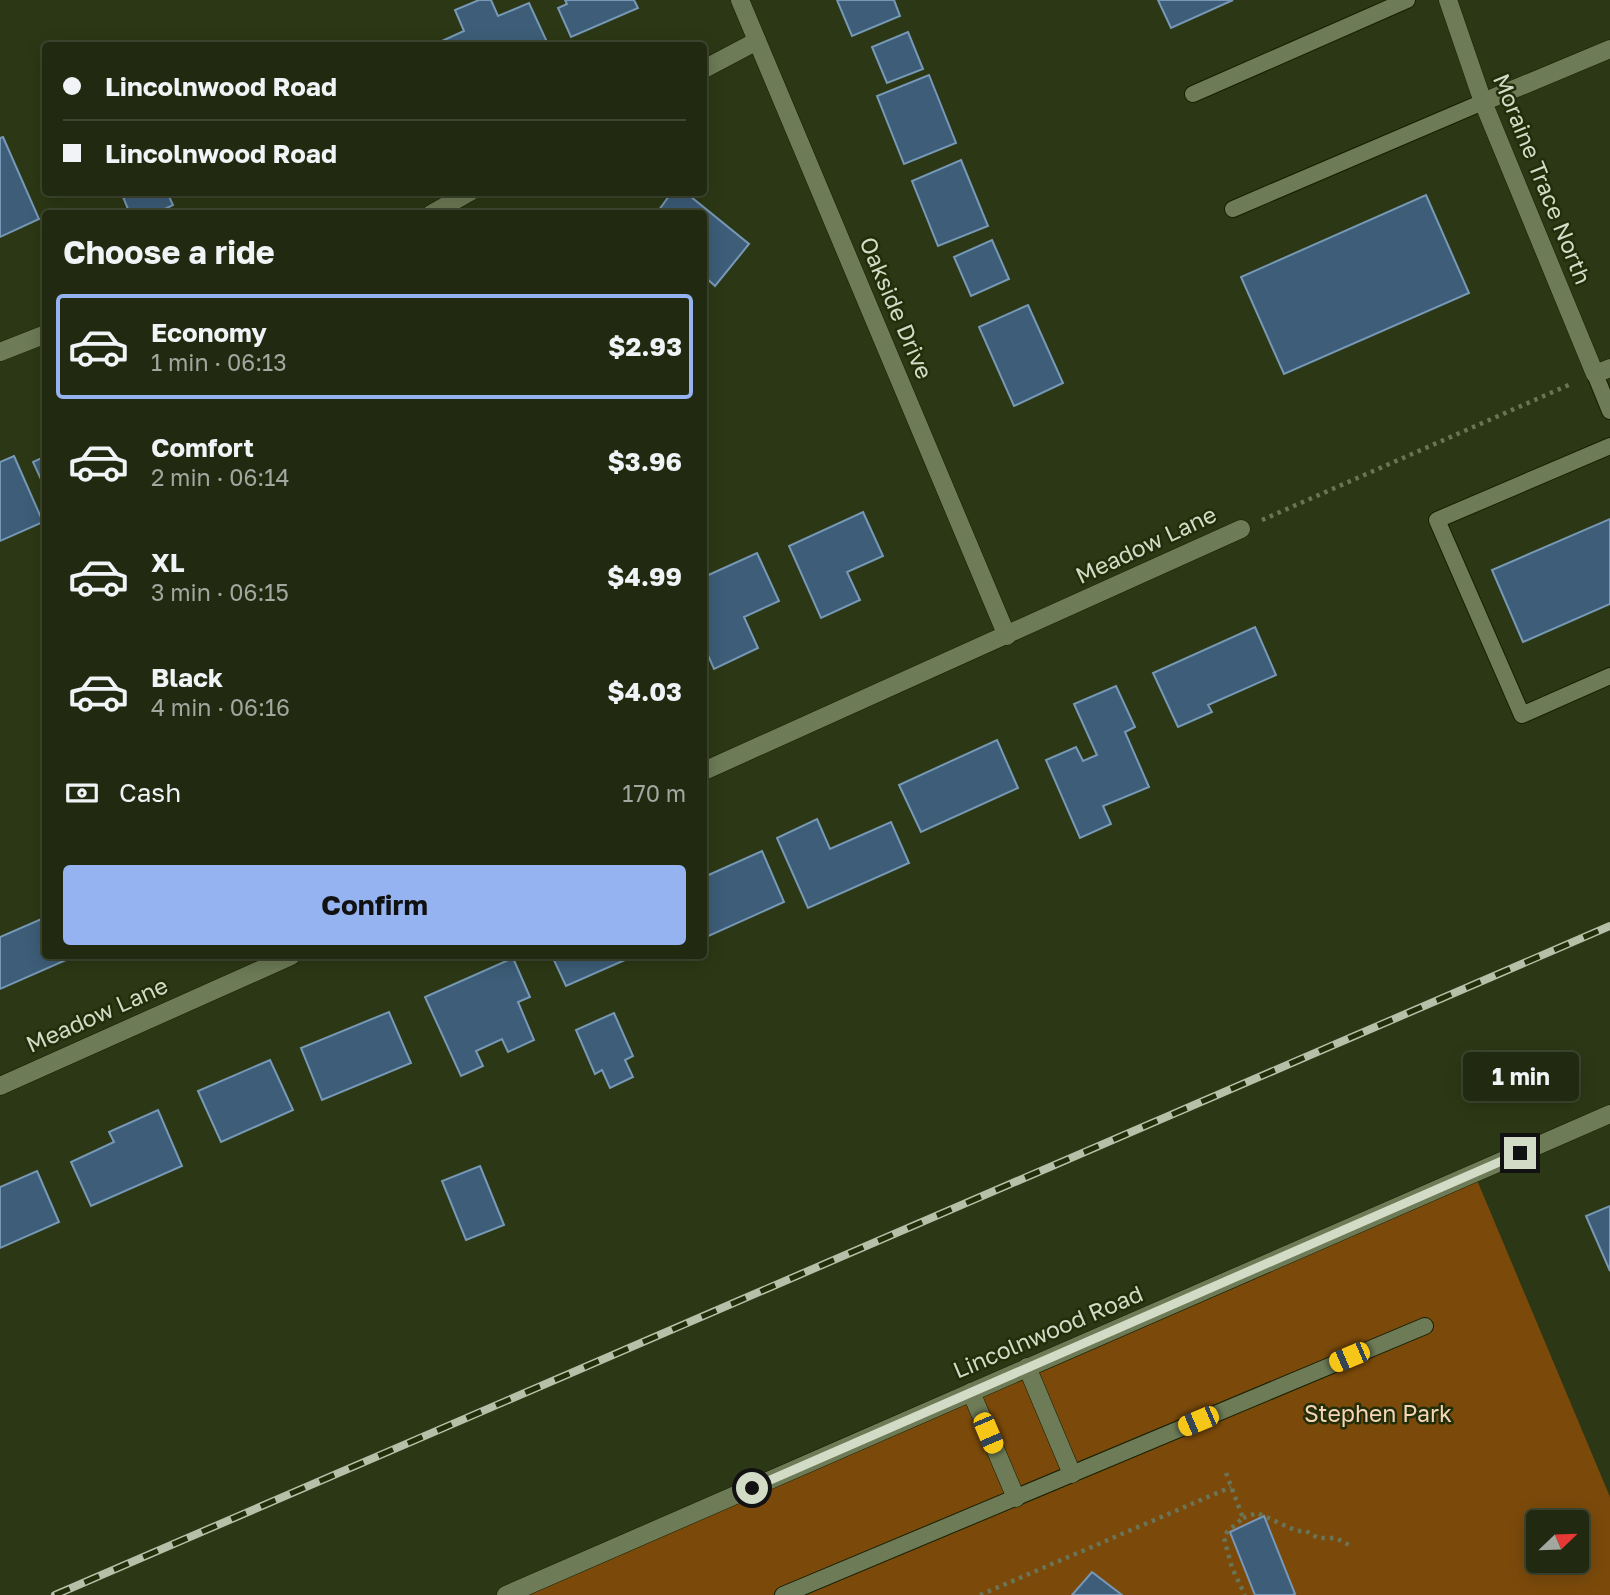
<!DOCTYPE html>
<meta charset="utf-8">
<style>
:root{--surface:#212a10;--page:#2d361e;--text:#f1f3f6;--muted:#a2a79f;--line:#3e4630;--accent:#95b2f1}
body{margin:0;font-family:"Golos Text",sans-serif;background:var(--page);color:var(--text);height:100vh;display:flex;flex-direction:column;font-size:26px;white-space:nowrap}
*{box-sizing:border-box;margin:0}
p{font-size:23px;color:var(--muted)}
.icon{flex:none;width:38px;height:38px;fill:none;stroke:currentColor;stroke-width:2;stroke-linecap:round;stroke-linejoin:round}
.map{position:relative;flex:1;overflow:hidden}
.side{position:absolute;left:42px;top:210px;width:665px;height:749px;display:flex;flex-direction:column;background:var(--surface);border-radius:7px;box-shadow:0 4px 18px #0003,0 0 0 2px var(--line)}
.side>*{flex:none}
.banner{position:absolute;left:42px;top:42px;width:665px;height:154px;border-radius:7px;box-shadow:0 4px 18px #0003,0 0 0 2px var(--line);display:grid;align-content:center;height:154px;padding:0 21px;background:var(--surface)}
.needle{width:46px;rotate:67deg}
.controls{position:absolute;left:1526px;top:1510px;display:grid;gap:14px}
.controls a{display:grid;place-items:center;width:63px;height:63px;border-radius:7px;background:var(--surface);box-shadow:0 4px 18px #0003,0 0 0 2px var(--line);font-size:35px}
.end{position:absolute;width:32px;height:32px;margin:-16px;border:9px solid #d2dbc6;background:#111;box-shadow:0 0 0 4px #111}
.from{border-radius:50%}
.bubble{position:absolute;height:49px;border-radius:7px;background:var(--surface);box-shadow:0 4px 18px #0003,0 0 0 2px var(--line);font-size:23px;font-weight:700;line-height:49px;text-align:center}
.car{position:absolute;width:21px;height:42px;margin:-21px -10px;border-radius:9px;box-shadow:0 0 5px 2px #0007;background:linear-gradient(#f5c518 24%,#345 0 40%,#f5c518 0 76%,#345 0 86%,#f5c518 0)}
.banner b{display:flex;align-items:center;gap:24px;height:66px;font-size:26px}
.banner b+b{border-top:2px solid var(--line)}
.banner i{width:18px;height:18px;background:var(--text)}
ul{padding:0;list-style:none}
li{display:flex;align-items:center;gap:21px;height:105px;margin:0 14px 10px;padding:0 7px;border:4px solid transparent;border-radius:7px}
li div{flex:1}
li b{display:block;font-size:26px}
li em{font-style:normal;font-weight:700}
li.active{border-color:var(--accent)}
li>.icon{width:63px;height:63px;stroke-width:1.5}
h2{padding:0 21px;font-size:32px;line-height:84px}
.pay{display:flex;align-items:center;gap:18px;height:77px;padding:0 21px;font-size:26px}
.pay p{margin-inline-start:auto}
.button{display:flex;gap:14px;margin-top:auto;padding:14px 21px}
.button a{flex:1;height:80px;border-radius:7px;background:var(--accent);color:#111;font-size:28px;font-weight:700;line-height:80px;text-align:center}
.map>svg:first-child{display:block}
.green{fill:#7b4a0b;fill-rule:evenodd}
.building{fill:#3d5d78;stroke:#7799b7;stroke-width:2}
.lines{fill:none;stroke-linecap:round;stroke-linejoin:round}
.service-casing{stroke:#151f00;stroke-width:18}
.minor-casing{stroke:#151f00;stroke-width:19}
.path{stroke:#6a7558;stroke-width:4.5;stroke-dasharray:3.5 5;stroke-linecap:butt}
.service{stroke:#6d7b56;stroke-width:16}
.minor{stroke:#6d7b56;stroke-width:18}
.rail-casing{stroke:#b6c0a9;stroke-width:8}
.rail{stroke:#222e0a;stroke-width:5;stroke-dasharray:16;stroke-linecap:butt}
.route{stroke:#d2dbc6;stroke-width:9}
.labels{text-anchor:middle;stroke-width:5;stroke-linejoin:round;paint-order:stroke}
.street-label{font-size:23px;fill:#d2dbc6;stroke:#222e0a}
.park-label{font-size:23px;fill:#f7d4b5;stroke:#222e0a}
</style>
<div class="map">
<svg width="1610" height="1595" viewBox="0 0 1610 1595">
<rect width="100%" height="100%" fill="#2c3815"/>
<path class="green" d="M1474,1173l136,324v98h-1080l2,-11zM1538,1522h39v39h-39z"/>
<g class="building">
<path d="M479,0h12l7,16 31,-13 18,39 -8,4h-108l33,-15 -9,-21z"/>
<path d="M565,0h69l4,8 -67,29 -13,-29 9,-4z"/>
<path d="M837,0h57l6,16 -48,20z"/>
<path d="M1158,0h75l-62,28z"/>
<path d="M908,32l15,37 -36,14 -15,-36z"/>
<path d="M929,75l27,68 -52,21 -27,-68z"/>
<path d="M3,137l36,82 -39,18v-99z"/>
<path d="M961,160l27,66 -50,20 -26,-65z"/>
<path d="M121,192h46l6,13 -18,9h-25z"/>
<path d="M672,192h13l64,52 -34,42 -11,-10v-62h-48z"/>
<path d="M1426,195l43,98 -185,81 -43,-97z"/>
<path d="M992,240l17,39 -38,17 -17,-39z"/>
<path d="M1028,305l35,78 -49,23 -35,-79z"/>
<path d="M14,456l29,66 -43,19v-79z"/>
<path d="M46,456v34l-13,-28z"/>
<path d="M863,512l20,44 -36,16 13,28 -39,18 -32,-72z"/>
<path d="M1610,519v85l-87,38 -31,-72z"/>
<path d="M757,553l22,48 -35,16 14,31 -44,21 -10,-23v-69z"/>
<path d="M1255,627l21,48 -68,30 4,7 -34,15 -25,-54z"/>
<path d="M1116,686l19,41 -10,5 24,55 -46,19 8,18 -31,14 -34,-78 30,-13 7,14 14,-6 -23,-51z"/>
<path d="M997,740l21,48 -97,44 -22,-47z"/>
<path d="M817,819l13,30 61,-27 18,41 -101,45 -31,-70z"/>
<path d="M762,851l22,51 -80,36v-61z"/>
<path d="M46,917v39h29l-75,33v-52z"/>
<path d="M552,956h82l-68,30z"/>
<path d="M513,958l17,39 -12,5 16,38 -26,12 -6,-13 -26,12 7,15 -22,10 -36,-79z"/>
<path d="M389,1012l22,51 -89,37 -21,-52z"/>
<path d="M614,1013l19,43 -8,4 8,17 -23,11 -8,-18 -7,4 -19,-44z"/>
<path d="M270,1060l23,50 -72,32 -23,-51z"/>
<path d="M158,1110l24,56 -91,40 -20,-44 43,-20 -5,-10z"/>
<path d="M480,1166l24,59 -38,15 -24,-59z"/>
<path d="M37,1171l22,51 -59,26v-61z"/>
<path d="M1610,1206v65l-24,-55z"/>
<path d="M1264,1516l31,78 -3,1h-37l-25,-63z"/>
<path d="M1092,1572l30,23h-50z"/>
</g>
<g class="lines">
<defs>
<g id="service">
<path d="M1193,94l214,-94"/>
<path d="M1233,209l250,-107"/>
<path d="M1595,374l15,37"/>
<path d="M1610,446l-173,74 85,195 88,-39"/>
<path d="M783,1595l642,-269"/>
</g>
<g id="minor">
<path d="M740,0l267,636"/>
<path d="M1448,0l35,102 112,272 15,-6"/>
<path d="M704,69l53,-28"/>
<path d="M1483,102l127,-53"/>
<path d="M431,214l39,-22"/>
<path d="M0,352l46,-18"/>
<path d="M704,771l537,-242"/>
<path d="M0,1086l291,-130"/>
<path d="M1027,1367l45,107"/>
<path d="M971,1392l45,106"/>
<path d="M506,1595l1104,-481"/>
</g>
</defs>
<use href="#service" class="service-casing"/>
<use href="#minor" class="minor-casing"/>
<g class="path">
<path d="M1262,520l309,-136"/>
<path d="M1226,1473l17,45 -16,14 -3,6 8,30 13,27"/>
<path d="M1243,1518l14,-5 40,18h9l12,7h18l13,7"/>
<path d="M980,1595l251,-108"/>
</g>
<use href="#service" class="service"/>
<use href="#minor" class="minor"/>
<defs>
<path id="rail" d="M55,1595l1555,-669"/>
</defs>
<use href="#rail" class="rail-casing"/>
<use href="#rail" class="rail"/>
</g>
<g class="lines">
<path class="route" d="M752,1488l768,-335"/>
</g>
<g class="labels">
<g class="street-label">
<text transform="translate(1542 179) rotate(68)" y="8">Moraine Trace North</text>
<text transform="translate(896 308) rotate(67)" y="8">Oakside Drive</text>
<text transform="translate(1146 545) rotate(-25)" y="8">Meadow Lane</text>
<text transform="translate(97 1015) rotate(-24)" y="8">Meadow Lane</text>
<text transform="translate(1048 1332) rotate(-23)" y="8">Lincolnwood Road</text>
</g>
<g class="park-label">
<text x="1378" y="1422">Stephen Park</text>
</g>
</g>
</svg>
<div class="controls">
<a><svg class="needle" viewBox="-14 -14 28 28"><path d="M0-13l5 13h-10z" fill="#e53935"/><path d="M0 13l5-13h-10z" fill="#a2a79f"/></svg></a>
</div>
<i class="end from" style="left:752px;top:1488px"></i>
<i class="end" style="left:1520px;top:1153px"></i>
<div class="bubble" style="left:1463px;top:1052px;width:116px">1 min</div>
<i class="car" style="left:1349px;top:1357px;rotate:247deg"></i>
<i class="car" style="left:1198px;top:1421px;rotate:247deg"></i>
<i class="car" style="left:988px;top:1433px;rotate:157deg"></i>
<div class="banner">
<b><i class="from"></i>Lincolnwood Road</b>
<b><i></i>Lincolnwood Road</b>
</div>
<section class="side">
<h2>Choose a ride</h2>
<ul>
<li class="active"><svg class="icon" aria-label="car" viewBox="0 0 24 24"><path d="M5 17H2v-5l4-1 3-4h7l3 4 3 1v5h-3M9 17h6M6 11h13"/><circle cx="7" cy="17" r="2"/><circle cx="17" cy="17" r="2"/></svg><div><b>Economy</b><p>1 min · 06:13</p></div><em>$2.93</em></li>
<li><svg class="icon" aria-label="car" viewBox="0 0 24 24"><path d="M5 17H2v-5l4-1 3-4h7l3 4 3 1v5h-3M9 17h6M6 11h13"/><circle cx="7" cy="17" r="2"/><circle cx="17" cy="17" r="2"/></svg><div><b>Comfort</b><p>2 min · 06:14</p></div><em>$3.96</em></li>
<li><svg class="icon" aria-label="car" viewBox="0 0 24 24"><path d="M5 17H2v-5l4-1 3-4h7l3 4 3 1v5h-3M9 17h6M6 11h13"/><circle cx="7" cy="17" r="2"/><circle cx="17" cy="17" r="2"/></svg><div><b>XL</b><p>3 min · 06:15</p></div><em>$4.99</em></li>
<li><svg class="icon" aria-label="car" viewBox="0 0 24 24"><path d="M5 17H2v-5l4-1 3-4h7l3 4 3 1v5h-3M9 17h6M6 11h13"/><circle cx="7" cy="17" r="2"/><circle cx="17" cy="17" r="2"/></svg><div><b>Black</b><p>4 min · 06:16</p></div><em>$4.03</em></li>
</ul>
<div class="pay"><svg class="icon" aria-label="cash" viewBox="0 0 24 24"><path d="M3 7h18v10H3z"/><circle cx="12" cy="12" r="2"/></svg>Cash<p>170 m</p></div>
<div class="button"><a>Confirm</a></div>
</section>
</div>
